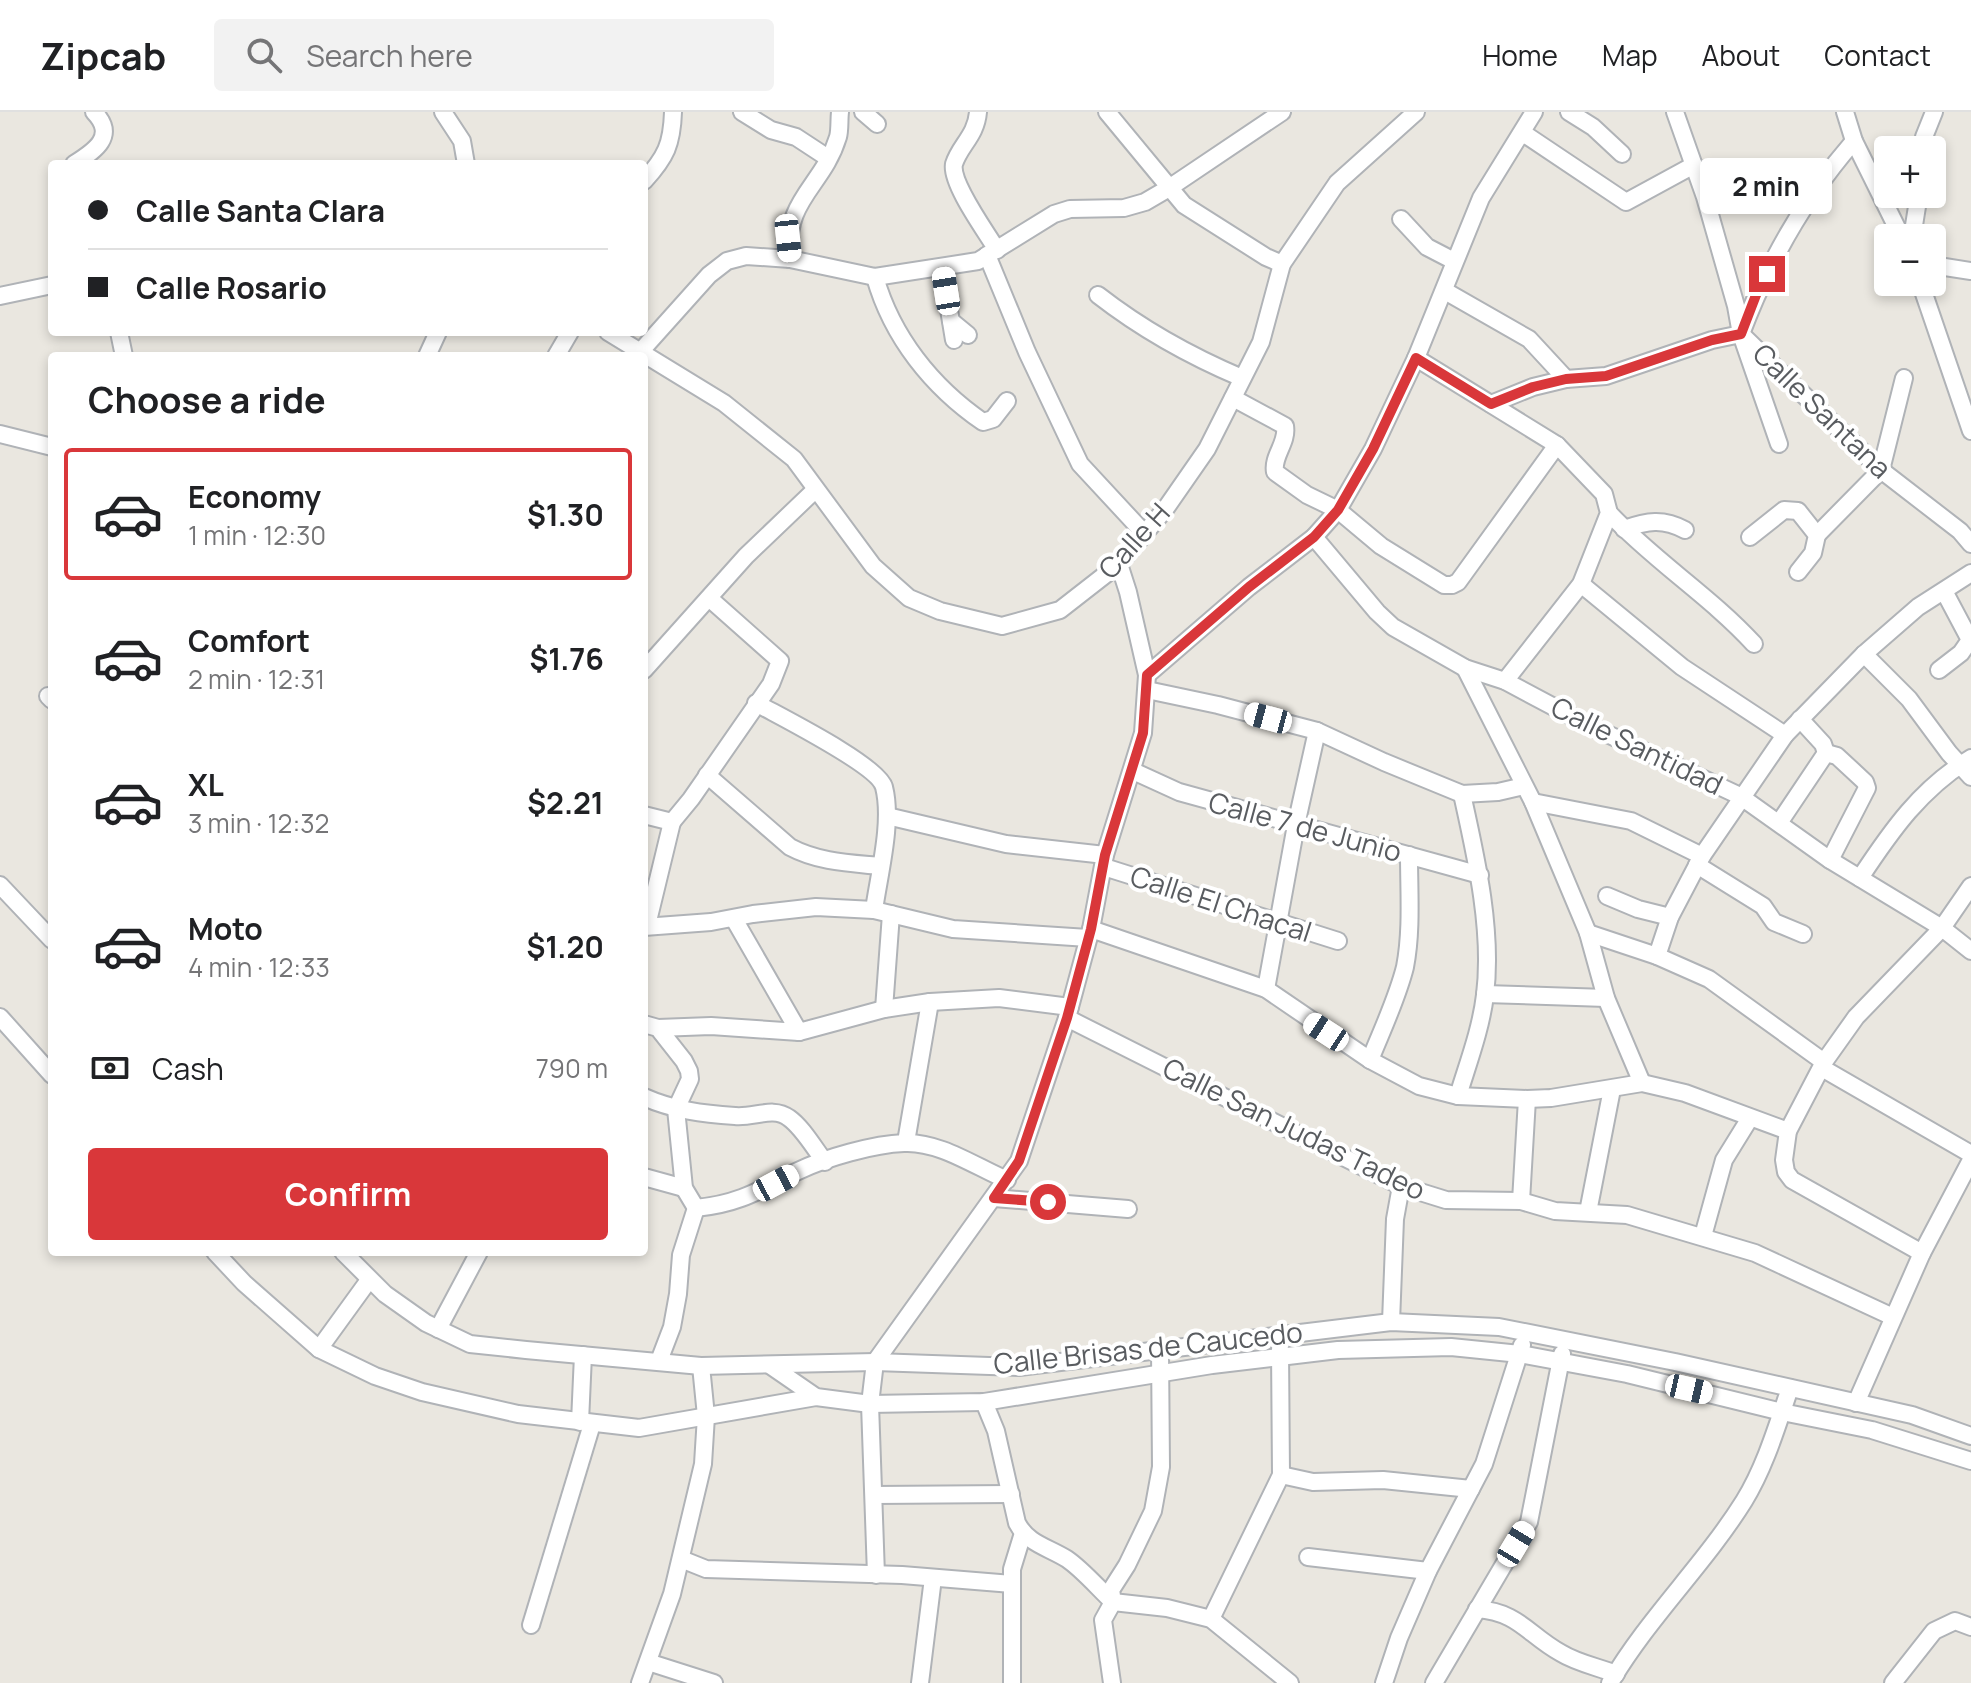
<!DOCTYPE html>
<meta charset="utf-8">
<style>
:root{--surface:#fff;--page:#f2f2f2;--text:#202124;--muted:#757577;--line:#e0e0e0;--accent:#d9373a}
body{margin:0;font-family:Manrope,sans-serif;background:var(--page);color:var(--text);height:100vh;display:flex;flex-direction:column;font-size:30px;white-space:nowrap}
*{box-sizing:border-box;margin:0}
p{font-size:26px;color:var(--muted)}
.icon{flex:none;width:44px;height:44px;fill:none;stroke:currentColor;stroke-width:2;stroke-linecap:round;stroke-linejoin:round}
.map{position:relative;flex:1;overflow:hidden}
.sheet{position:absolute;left:48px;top:240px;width:600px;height:904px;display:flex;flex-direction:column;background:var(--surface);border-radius:8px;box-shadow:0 4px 12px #0003}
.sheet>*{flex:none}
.guide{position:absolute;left:48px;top:48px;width:600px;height:176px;border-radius:8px;box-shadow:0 4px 12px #0003;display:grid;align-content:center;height:176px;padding:0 40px;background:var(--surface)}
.buttons{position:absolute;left:1874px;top:24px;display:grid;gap:16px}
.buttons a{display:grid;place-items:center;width:72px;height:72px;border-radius:8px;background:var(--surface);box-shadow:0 4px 12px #0003;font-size:40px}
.end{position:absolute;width:36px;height:36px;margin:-18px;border:10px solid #d9373a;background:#fff;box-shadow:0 0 0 4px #fff}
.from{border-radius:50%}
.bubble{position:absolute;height:56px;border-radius:8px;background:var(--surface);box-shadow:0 4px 12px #0003;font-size:26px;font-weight:700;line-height:56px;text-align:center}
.car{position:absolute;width:24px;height:48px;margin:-24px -12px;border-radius:10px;box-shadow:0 0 6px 2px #0007;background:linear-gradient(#fff 24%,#345 0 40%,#fff 0 76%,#345 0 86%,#fff 0)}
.guide b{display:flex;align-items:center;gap:28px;height:76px;font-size:30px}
.guide b+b{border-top:2px solid var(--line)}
.guide i{width:20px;height:20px;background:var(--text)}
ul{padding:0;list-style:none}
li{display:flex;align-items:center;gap:24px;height:132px;margin:0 16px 12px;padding:0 24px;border:4px solid transparent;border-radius:8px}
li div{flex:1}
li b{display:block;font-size:30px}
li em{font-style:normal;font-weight:700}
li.selected{border-color:var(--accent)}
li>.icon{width:72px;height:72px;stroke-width:1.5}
h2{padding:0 40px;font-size:36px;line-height:96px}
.pay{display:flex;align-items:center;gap:20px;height:88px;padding:0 40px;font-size:30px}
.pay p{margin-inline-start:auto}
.cta{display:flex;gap:16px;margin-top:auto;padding:16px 40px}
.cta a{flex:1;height:92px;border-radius:8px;background:var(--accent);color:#fff;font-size:32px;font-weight:700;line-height:92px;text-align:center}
header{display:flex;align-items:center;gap:48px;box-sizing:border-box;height:112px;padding:0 40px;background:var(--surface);border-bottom:2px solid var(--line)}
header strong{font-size:38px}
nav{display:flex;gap:44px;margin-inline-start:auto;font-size:28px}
.search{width:560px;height:72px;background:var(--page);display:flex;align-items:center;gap:20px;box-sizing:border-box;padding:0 28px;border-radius:8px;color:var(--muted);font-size:30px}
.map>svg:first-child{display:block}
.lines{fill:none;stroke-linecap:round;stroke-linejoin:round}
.minor-casing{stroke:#b0b3b7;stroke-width:20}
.minor{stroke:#fff;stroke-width:16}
.route{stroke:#d9373a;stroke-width:10}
.labels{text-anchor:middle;stroke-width:8;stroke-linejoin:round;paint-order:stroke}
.street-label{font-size:28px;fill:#595c60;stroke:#fff}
</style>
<header>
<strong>Zipcab</strong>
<div class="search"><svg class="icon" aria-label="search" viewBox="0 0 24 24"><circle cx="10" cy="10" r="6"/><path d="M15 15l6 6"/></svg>Search here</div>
<nav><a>Home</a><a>Map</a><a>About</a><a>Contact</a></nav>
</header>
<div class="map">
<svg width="1971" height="1571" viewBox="0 0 1971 1571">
<rect width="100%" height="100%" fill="#eae7e0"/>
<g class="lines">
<defs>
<g id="minor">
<path d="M443,0l19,29 4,23"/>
<path d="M742,0l29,18 25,7 32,21"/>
<path d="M863,0l14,12"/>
<path d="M978,0c-2,24 -18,33 -24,52 -4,19 33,69 43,86"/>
<path d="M1107,0l77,93 82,52 16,7"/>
<path d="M1569,0l24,15 29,27"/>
<path d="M1675,0l30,85 31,109 5,28 140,136 79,61 11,13"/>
<path d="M1845,0l9,29 48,97"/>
<path d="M1523,21l103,69 68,-37"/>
<path d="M1923,38l1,-13 10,-25"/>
<path d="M74,52c21,-13 43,-28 20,-52"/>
<path d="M644,69c22,-24 28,-37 29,-69"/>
<path d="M1401,107l26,28 27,14"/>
<path d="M1912,126l7,-44"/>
<path d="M987,143l40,97 53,112 64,69"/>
<path d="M790,147c-7,-60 33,-72 48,-122 2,-7 1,-17 2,-25"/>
<path d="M1932,153l39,6"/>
<path d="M942,155l12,73"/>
<path d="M875,165c17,60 57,110 108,145l10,-3 14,-18"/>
<path d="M1920,170l51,149"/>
<path d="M1445,179l84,48 37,40"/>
<path d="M1098,183c45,35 92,61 144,83"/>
<path d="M0,184l52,-11"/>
<path d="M951,209l17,14"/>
<path d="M119,220l5,24"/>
<path d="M608,220l116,71 70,56 79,107 36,32 31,13 62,15 58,-16 59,-46 47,-56 41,-59 54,-107 21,-78 55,-81 79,-71"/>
<path d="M1743,228l36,104"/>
<path d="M640,240l69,-77 18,-14 19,-5 44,3 85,18 103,-16 76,-47 16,-5 54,-1 21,-6 24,-14 113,-76"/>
<path d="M427,244l11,-24"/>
<path d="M556,244l14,-24"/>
<path d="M1416,246l141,87 47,49 5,19 -28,71 -76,97"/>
<path d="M1233,286l52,28c3,17 -13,30 -10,46l32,23 31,15 43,36 63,39h8l6,-3 99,-137"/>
<path d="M1491,292l42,-17 33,-8 40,-3 106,-36 29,-6c26,-69 64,-137 113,-193"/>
<path d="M0,322l52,13"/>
<path d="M1609,401c45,48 101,83 145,131"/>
<path d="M1624,417c23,-8 39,-11 61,1"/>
<path d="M1817,423l64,-65 23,-92"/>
<path d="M1314,425l63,75 16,15 72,41 40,13 81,43 154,72 90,64 112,68 29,23"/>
<path d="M1750,425l34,-27 14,1 19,24 -4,18 -15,19"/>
<path d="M1581,472l101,83 103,68"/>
<path d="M1864,542l45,45 40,54 22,24"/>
<path d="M1465,556l68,134 55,131 18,65 36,85"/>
<path d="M644,558l102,-114 69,-66"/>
<path d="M1939,558l22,-17 9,-13 -26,-49"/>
<path d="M1147,563l102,-88 65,-50 24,-27 35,-61 43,-91 65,-160 53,-86"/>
<path d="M1147,578l71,15 99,26 67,31 78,32 36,-2 26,-6"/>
<path d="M48,584l4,4"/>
<path d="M756,591c23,13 122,62 128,84 9,35 -5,87 -10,123"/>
<path d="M1800,607l23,25 3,9"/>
<path d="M1826,641l11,3 28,26 2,6 -37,72"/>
<path d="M1133,659l46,21 301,83"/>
<path d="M707,663l83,72c28,15 59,16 90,19"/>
<path d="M1533,690l98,19 71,35"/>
<path d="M644,703l28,7 19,-23 80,-115 9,-23 -71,-63"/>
<path d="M887,704l119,28 99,11"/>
<path d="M1779,711l47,-70"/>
<path d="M1697,753l66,41 11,16 29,12"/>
<path d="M1104,755l234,74"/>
<path d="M1860,766c31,-47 61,-90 111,-120"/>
<path d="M0,773l52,55"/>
<path d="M1607,784l31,13 32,8"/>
<path d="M734,807l65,113"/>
<path d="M644,811l5,-6 23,-95"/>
<path d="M644,815l67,-5 42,-8 63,-7 58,3 79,19 135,9"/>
<path d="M1091,817l175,60 104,71 49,26 39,10 69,3 24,-1 91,-15 43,10 103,38"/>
<path d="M1588,821l69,23 52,23 115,83"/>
<path d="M1657,844l13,-39 32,-61 83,-121 79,-81 54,-47 53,-34"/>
<path d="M1266,877l30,-164 21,-94"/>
<path d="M1485,882l121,4"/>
<path d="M884,897l7,-95"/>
<path d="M0,905l52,58"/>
<path d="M1067,906l334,168 45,14 75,1 34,10 72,4 128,38 138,64"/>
<path d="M644,912l14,4 26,33 5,10 1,8 -14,30 8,79 12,20"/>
<path d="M658,916l53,-2 88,6 85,-23 46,-7 69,-4 71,9"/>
<path d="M1370,948c12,-30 27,-61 35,-93 7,-36 4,-75 4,-112"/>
<path d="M1822,956l149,86"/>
<path d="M1458,984c10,-33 23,-67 27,-101 8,-65 -9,-138 -23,-201"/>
<path d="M644,985c29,13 59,17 91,19 19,2 38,-10 54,2 14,10 25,30 36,44"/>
<path d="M906,1030l24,-140"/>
<path d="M644,1065l40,11"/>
<path d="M994,1086l134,11"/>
<path d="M1521,1089l6,-102"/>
<path d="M1588,1100l24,-123"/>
<path d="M1703,1124l21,-76 26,-42"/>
<path d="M215,1140l29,31 75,66 56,27 47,16 96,22 121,14 177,-31"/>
<path d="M343,1140l42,42 41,29 44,21 56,6 175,16 174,-4 144,5 372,-45 108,5 176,35 237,53 59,21"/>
<path d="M1922,1141l-130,-73 -6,-8 -2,-12 4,-29 36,-69 32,-45 86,-89 29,-42"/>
<path d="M1391,1210l4,-103 6,-33"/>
<path d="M438,1217l41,-77"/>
<path d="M319,1237l50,-69"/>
<path d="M1160,1238l1,117 -8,44 -26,54 -16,25 2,12 54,6 44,11 79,64"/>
<path d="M659,1249l13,-34 6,-33 3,-39 15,-47c43,-4 64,-18 102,-37 27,-13 76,-27 106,-28 35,-2 72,24 103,37"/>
<path d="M771,1254l45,31 54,7 114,-2 228,-37 126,-15 113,-3 69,7 107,20 155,38 90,18 99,31"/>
<path d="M984,1290l12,29 21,92c11,21 31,24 50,36 16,11 31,29 46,43l-10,18 9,63"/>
<path d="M1856,1291l66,-150 49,-93"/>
<path d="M580,1310l3,-67"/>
<path d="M1281,1363l32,7 70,-2 88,9"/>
<path d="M874,1383l137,-1"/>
<path d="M1308,1445l120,14"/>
<path d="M681,1447l25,10 196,6 110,9"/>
<path d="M876,1463l-6,-171 5,-42 144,-201 48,-143 24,-89 14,-74 38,-122 4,-58 -19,-83 -9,-28"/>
<path d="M1477,1497c42,3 51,26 84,44 16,10 37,14 55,21"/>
<path d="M1211,1507l70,-144 -1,-126"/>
<path d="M531,1513l61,-201"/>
<path d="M648,1550l66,21"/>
<path d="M640,1571l32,-89 31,-130 3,-48 -5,-50"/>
<path d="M920,1571l13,-105"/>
<path d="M1012,1571v-114l11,-36"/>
<path d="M1384,1571l15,-45 29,-67 56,-107 38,-119"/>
<path d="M1434,1571l95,-161 33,-168"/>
<path d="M1610,1571c38,-65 94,-118 134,-182 21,-34 33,-75 46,-113"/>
<path d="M1893,1571l41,-52 21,-10 16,6"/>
</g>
</defs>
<use href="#minor" class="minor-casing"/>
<use href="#minor" class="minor"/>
</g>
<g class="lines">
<path class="route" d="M1048,1090l-54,-4 25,-37 48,-143 24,-89 14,-74 38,-122 4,-58 102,-88 65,-50 24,-27 35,-61 43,-91 75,46 42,-17 33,-8 40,-3 106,-36 29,-6 15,-39 11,-21"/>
</g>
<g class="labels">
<g class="street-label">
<text transform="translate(1822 299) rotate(44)" y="10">Calle Santana</text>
<text transform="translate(1134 429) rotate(-48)" y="10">Calle H</text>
<text transform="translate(1637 634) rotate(26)" y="10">Calle Santidad</text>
<text transform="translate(1305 715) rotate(15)" y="10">Calle 7 de Junio</text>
<text transform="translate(1221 792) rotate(18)" y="10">Calle El Chacal</text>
<text transform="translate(1294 1017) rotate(26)" y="10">Calle San Judas Tadeo</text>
<text transform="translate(1148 1236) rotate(-6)" y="10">Calle Brisas de Caucedo</text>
</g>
</g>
</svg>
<div class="buttons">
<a>+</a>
<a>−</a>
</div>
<i class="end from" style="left:1048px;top:1090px"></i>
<i class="end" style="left:1767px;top:162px"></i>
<div class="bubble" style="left:1700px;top:46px;width:132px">2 min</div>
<i class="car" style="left:788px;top:126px;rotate:174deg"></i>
<i class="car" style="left:946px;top:179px;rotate:351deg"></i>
<i class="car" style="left:1268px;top:606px;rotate:285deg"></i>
<i class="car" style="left:1326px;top:920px;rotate:303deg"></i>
<i class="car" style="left:776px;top:1071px;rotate:62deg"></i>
<i class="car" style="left:1689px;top:1277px;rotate:103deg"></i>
<i class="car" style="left:1516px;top:1432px;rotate:31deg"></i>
<div class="guide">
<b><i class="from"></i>Calle Santa Clara</b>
<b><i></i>Calle Rosario</b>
</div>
<section class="sheet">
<h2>Choose a ride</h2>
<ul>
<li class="selected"><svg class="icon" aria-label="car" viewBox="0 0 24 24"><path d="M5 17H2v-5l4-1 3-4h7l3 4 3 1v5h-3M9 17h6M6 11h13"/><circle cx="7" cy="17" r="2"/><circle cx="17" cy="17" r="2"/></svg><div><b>Economy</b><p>1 min · 12:30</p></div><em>$1.30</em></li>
<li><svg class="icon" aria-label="car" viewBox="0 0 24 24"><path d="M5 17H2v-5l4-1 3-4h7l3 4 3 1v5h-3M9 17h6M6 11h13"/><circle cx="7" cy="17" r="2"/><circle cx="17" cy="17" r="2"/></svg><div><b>Comfort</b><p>2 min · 12:31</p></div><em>$1.76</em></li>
<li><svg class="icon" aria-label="car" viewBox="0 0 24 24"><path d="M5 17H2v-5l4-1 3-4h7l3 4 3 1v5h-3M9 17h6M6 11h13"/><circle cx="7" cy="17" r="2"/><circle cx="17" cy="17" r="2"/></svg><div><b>XL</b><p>3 min · 12:32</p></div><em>$2.21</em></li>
<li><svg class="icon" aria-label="car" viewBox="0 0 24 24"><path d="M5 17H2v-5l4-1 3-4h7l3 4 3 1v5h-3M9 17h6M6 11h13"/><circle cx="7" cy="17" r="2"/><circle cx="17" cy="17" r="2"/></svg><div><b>Moto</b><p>4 min · 12:33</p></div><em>$1.20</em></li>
</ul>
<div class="pay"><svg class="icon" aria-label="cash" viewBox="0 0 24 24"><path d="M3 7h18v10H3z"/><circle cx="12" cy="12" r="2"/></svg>Cash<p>790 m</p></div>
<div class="cta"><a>Confirm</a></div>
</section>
</div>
